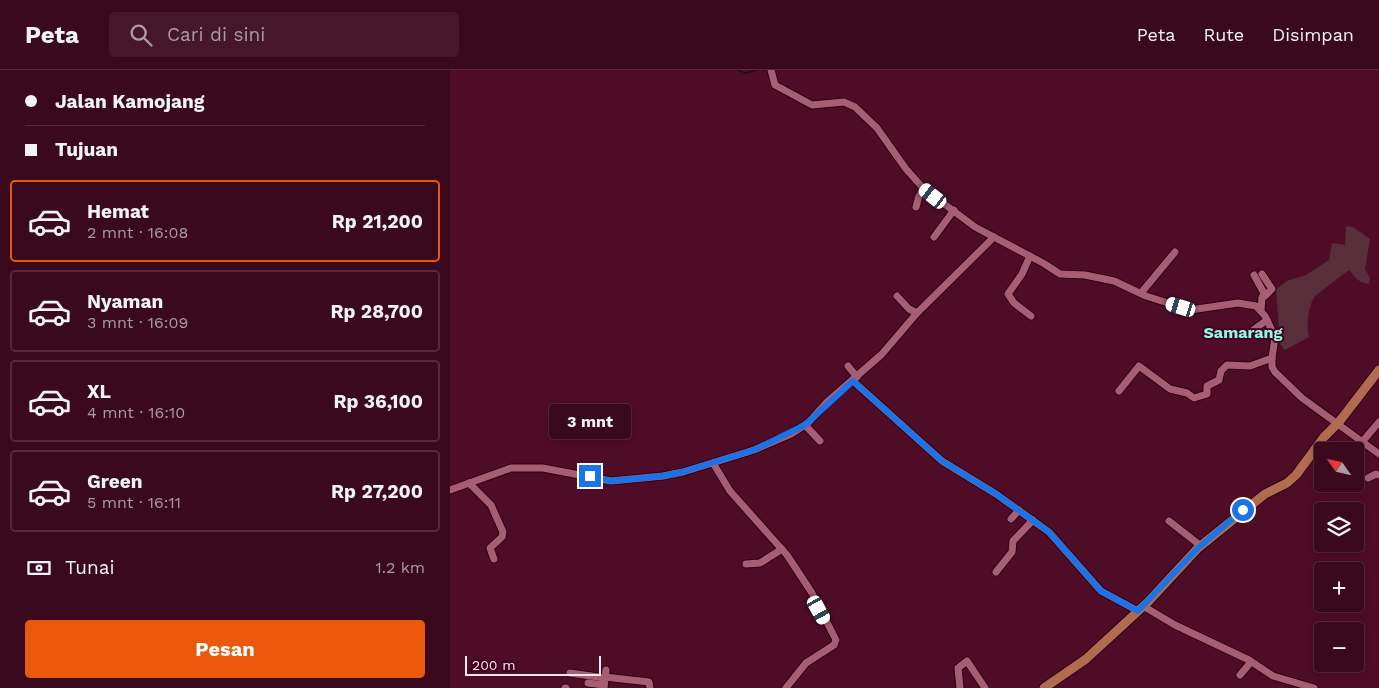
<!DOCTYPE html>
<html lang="id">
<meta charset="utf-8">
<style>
:root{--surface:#3b091d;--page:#46172a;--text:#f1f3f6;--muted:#ac9aa4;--line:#542a3b;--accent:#ea580c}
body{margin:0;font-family:"Work Sans",sans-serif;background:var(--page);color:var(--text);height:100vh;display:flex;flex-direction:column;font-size:19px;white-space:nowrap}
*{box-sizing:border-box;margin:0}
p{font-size:16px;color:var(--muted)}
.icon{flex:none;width:28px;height:28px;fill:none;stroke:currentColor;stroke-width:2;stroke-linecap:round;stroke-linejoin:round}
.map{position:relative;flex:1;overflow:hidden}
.drawer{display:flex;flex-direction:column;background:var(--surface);width:450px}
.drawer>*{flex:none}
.top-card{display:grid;align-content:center;height:110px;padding:0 25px;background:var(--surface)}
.needle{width:32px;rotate:304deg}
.fabs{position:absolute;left:864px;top:372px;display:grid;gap:10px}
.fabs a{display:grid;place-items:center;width:50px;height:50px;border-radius:5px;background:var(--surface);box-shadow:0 2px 8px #0003,0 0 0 1px var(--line);font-size:25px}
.scale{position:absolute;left:15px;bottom:12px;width:136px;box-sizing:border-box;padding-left:5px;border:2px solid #fceaee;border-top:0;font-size:14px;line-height:18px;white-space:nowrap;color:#fceaee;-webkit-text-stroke:4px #43001e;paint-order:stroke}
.end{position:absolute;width:22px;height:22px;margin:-11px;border:6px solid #1a73e8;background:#fff;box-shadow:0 0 0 2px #fff}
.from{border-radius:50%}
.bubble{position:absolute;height:35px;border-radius:5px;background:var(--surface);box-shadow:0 2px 8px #0003,0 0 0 1px var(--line);font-size:16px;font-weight:700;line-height:35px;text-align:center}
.car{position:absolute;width:15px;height:30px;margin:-15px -8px;border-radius:6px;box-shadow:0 0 4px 1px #0007;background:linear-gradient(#fff 24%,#345 0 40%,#fff 0 76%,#345 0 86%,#fff 0)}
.top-card b{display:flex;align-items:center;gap:18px;height:48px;font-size:19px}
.top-card b+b{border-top:1px solid var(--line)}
.top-card i{width:12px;height:12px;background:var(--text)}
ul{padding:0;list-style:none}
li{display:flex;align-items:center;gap:15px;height:82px;margin:0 10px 8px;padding:0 15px;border:2px solid var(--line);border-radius:5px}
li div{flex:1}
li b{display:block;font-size:19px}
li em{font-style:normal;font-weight:700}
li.current{border-color:var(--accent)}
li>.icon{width:45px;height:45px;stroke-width:1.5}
.pay{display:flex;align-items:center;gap:12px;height:55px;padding:0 25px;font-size:19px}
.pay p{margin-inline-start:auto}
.action{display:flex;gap:10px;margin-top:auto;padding:10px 25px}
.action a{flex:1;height:58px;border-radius:5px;background:var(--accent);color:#fff;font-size:20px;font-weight:700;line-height:58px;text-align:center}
header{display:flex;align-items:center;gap:30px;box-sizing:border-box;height:70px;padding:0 25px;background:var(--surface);border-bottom:1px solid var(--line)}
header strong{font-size:24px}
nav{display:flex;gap:28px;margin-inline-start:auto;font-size:18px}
.search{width:350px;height:45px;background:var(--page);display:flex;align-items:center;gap:12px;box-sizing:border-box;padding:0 18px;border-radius:5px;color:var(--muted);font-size:19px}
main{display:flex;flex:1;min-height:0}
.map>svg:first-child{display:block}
.green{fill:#582e3b}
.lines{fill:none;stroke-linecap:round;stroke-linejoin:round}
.stream{stroke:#0d1201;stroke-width:1}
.minor-casing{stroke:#2c0011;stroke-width:9}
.major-casing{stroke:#2c0011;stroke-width:11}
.minor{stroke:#a75e74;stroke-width:7}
.major{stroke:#b16c50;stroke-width:9}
.route{stroke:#1a73e8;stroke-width:6}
.labels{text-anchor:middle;stroke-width:4;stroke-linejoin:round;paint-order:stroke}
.quarter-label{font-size:16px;font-weight:bold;fill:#91f8e6;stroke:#43001e}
</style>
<header>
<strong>Peta</strong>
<div class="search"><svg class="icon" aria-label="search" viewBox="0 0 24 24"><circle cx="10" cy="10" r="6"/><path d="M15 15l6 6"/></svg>Cari di sini</div>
<nav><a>Peta</a><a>Rute</a><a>Disimpan</a></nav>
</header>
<main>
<section class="drawer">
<div class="top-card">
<b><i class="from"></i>Jalan Kamojang</b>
<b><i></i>Tujuan</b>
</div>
<ul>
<li class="current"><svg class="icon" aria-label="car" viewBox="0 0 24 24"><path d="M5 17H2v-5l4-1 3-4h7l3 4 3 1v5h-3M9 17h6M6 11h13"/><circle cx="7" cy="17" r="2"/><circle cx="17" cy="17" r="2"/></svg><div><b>Hemat</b><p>2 mnt · 16:08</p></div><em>Rp 21,200</em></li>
<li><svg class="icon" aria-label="car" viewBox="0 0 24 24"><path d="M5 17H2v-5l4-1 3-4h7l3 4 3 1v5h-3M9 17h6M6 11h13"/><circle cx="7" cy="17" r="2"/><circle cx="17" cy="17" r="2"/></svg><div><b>Nyaman</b><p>3 mnt · 16:09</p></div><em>Rp 28,700</em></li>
<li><svg class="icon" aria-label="car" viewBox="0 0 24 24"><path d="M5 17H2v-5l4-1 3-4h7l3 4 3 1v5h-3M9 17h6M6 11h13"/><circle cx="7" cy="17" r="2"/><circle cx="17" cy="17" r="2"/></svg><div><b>XL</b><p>4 mnt · 16:10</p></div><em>Rp 36,100</em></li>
<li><svg class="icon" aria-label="car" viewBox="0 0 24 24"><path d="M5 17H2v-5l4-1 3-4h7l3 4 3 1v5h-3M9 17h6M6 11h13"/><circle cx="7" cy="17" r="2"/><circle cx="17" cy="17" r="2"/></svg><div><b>Green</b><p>5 mnt · 16:11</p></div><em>Rp 27,200</em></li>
</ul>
<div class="pay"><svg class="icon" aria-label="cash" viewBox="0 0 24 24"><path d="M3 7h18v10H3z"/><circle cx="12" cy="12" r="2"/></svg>Tunai<p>1.2 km</p></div>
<div class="action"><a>Pesan</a></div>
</section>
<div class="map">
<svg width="929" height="618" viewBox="0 0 929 618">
<rect width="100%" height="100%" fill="#4f0c27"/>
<path class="green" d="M896,156l7,1 17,12 -5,30 5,9 -1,6c-12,-2 -13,-6 -20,-14l-34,26c-7,11 -9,29 -6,41l-24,13 -5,-6 -4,-55 11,-8 19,-6 23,-15 3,-17 13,2z"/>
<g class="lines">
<path class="stream" d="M286,0l10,3 12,-3"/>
<defs>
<g id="minor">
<path d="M321,0l4,15 37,20 32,-3 11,5 22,21 29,41 17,19 52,39 68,36 17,11 25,1 29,6 32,15 44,14 48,-7 18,3 9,10 10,21 -3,21v9l3,5 27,26 77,56"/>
<path d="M466,137l3,-11 6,-6"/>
<path d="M484,167l20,-27"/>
<path d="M580,186l-8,18 -14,20 6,9 17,13"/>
<path d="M812,204l10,15 -7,7"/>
<path d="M804,205l11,20 -3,2 -1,14"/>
<path d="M691,223l34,-41"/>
<path d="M447,226l12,13 8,4"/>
<path d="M799,263l18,-13"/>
<path d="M398,296l9,11"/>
<path d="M403,311l89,80 54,33 53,38 52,59 37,20"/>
<path d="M669,321l20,-25 31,23 17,4 7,5 13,-4v-8l12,-6 2,-9 6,-6 23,1 22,-8"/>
<path d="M355,355l15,16"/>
<path d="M912,372l17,-20"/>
<path d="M263,393l17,28 57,64 25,38 24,47 -2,5 -28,18 -20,25"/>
<path d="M918,408l8,-4 3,1"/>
<path d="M19,413l22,22 12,27 -1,5 -12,11 4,11"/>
<path d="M0,420l61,-22h32l68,13 52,-5 20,-4 71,-22 37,-16 17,-11 18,-20 56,-49 35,-41 77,-76"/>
<path d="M561,449l8,-9"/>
<path d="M719,451l32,25"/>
<path d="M296,494l14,-1 22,-14"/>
<path d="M546,502l16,-20 1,-11 20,-21"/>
<path d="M693,536l32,19 74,35 24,16 41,12"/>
<path d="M120,603l35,5"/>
<path d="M790,605l11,-13"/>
<path d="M155,607l44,5 1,6"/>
<path d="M138,613l16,2"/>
<path d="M115,618h1"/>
<path d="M154,618l2,-18"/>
<path d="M510,618l-2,-20 9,-7 18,27"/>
</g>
<path id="major" d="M594,618l42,-29 62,-57 50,-54 67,-54 22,-11 9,-8 28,-38 15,-15 40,-52"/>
</defs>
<use href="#minor" class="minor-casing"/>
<use href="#major" class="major-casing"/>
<use href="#minor" class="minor"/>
<use href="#major" class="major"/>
</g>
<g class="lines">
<path class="route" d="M140,406l21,5 52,-5 19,-4 72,-22 51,-25 48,-44 89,80 54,33 53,38 52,59 37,20 60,-63 45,-38"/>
</g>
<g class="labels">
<g class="quarter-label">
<text x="793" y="268">Samarang</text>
</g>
</g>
</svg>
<div class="fabs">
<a><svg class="needle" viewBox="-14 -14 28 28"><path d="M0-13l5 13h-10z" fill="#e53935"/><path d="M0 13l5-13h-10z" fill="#ac9aa4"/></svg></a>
<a><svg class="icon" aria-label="layers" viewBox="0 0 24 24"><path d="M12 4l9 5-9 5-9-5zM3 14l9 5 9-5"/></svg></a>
<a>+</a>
<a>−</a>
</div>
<div class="scale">200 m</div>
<i class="end from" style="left:793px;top:440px"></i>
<i class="end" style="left:140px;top:406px"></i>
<div class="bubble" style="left:99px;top:334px;width:82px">3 mnt</div>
<i class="car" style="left:483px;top:126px;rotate:308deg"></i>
<i class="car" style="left:731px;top:237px;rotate:287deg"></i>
<i class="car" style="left:369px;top:540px;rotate:151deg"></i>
</div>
</main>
